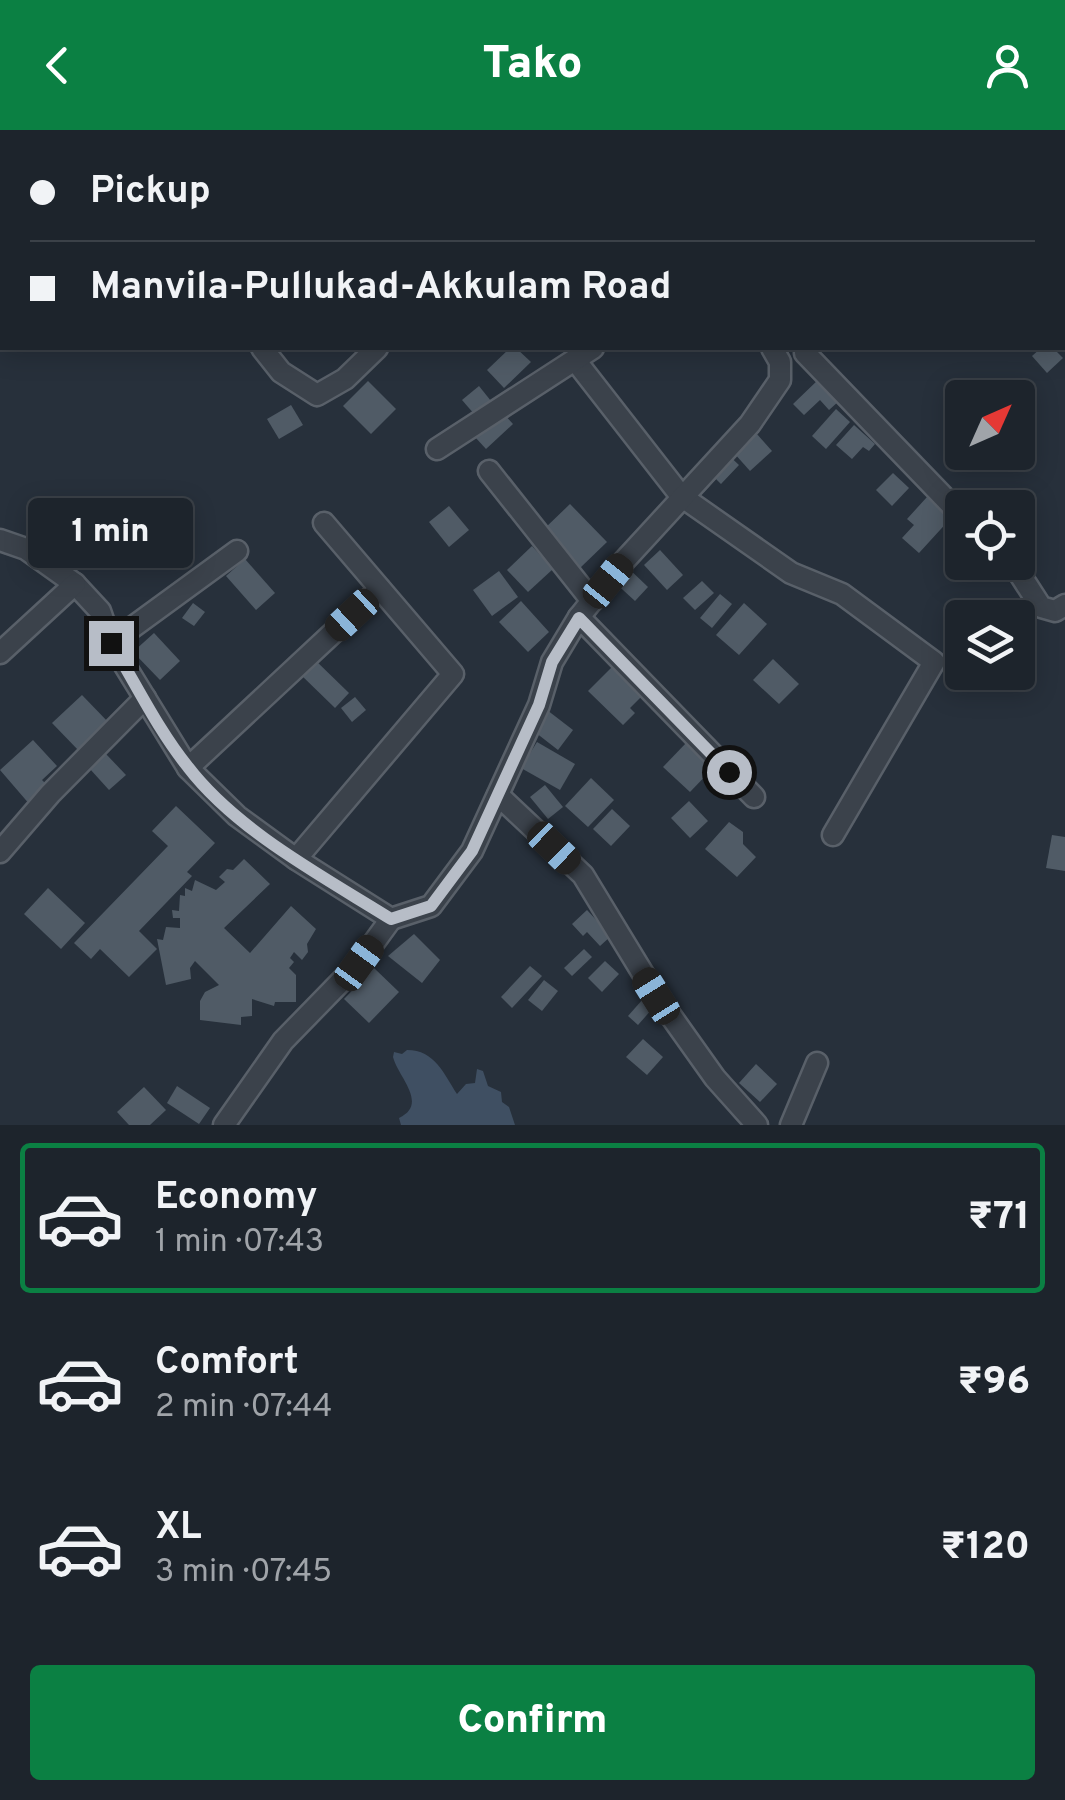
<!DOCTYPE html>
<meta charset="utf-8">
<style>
:root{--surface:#1d242c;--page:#252c34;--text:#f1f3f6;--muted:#a0a4a9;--line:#3b4148;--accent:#0b8043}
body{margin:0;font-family:Overpass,sans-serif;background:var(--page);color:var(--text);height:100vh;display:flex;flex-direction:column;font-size:38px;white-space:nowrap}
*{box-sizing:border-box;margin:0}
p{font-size:32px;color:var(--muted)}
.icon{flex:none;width:55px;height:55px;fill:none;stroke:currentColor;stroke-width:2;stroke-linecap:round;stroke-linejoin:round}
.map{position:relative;height:995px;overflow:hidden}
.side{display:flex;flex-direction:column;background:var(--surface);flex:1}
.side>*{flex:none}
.hud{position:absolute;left:0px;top:0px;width:1065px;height:220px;box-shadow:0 5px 25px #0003,0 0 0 2px var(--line);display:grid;align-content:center;height:220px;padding:0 30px;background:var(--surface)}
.needle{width:65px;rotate:45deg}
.tools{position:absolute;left:945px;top:250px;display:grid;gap:20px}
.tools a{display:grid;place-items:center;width:90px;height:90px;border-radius:10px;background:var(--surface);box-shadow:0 5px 25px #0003,0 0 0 2px var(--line);font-size:50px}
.end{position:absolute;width:45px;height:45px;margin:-22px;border:12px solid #b7bdc7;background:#111;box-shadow:0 0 0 5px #111}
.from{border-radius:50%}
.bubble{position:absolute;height:70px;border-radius:10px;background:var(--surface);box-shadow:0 5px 25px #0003,0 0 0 2px var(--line);font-size:32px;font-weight:800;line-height:70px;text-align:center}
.car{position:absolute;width:30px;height:60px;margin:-30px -15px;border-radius:12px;box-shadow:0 0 8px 2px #0007;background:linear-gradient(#222 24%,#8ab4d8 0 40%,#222 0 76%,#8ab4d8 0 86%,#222 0)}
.hud b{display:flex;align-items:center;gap:35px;height:95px;font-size:38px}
.hud b+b{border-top:2px solid var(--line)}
.hud i{width:25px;height:25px;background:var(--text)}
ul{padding:18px 0 0;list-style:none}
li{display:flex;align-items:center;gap:30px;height:150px;margin:0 20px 15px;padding:0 10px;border:5px solid transparent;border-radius:10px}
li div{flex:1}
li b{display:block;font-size:38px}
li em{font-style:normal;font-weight:800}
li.active{border-color:var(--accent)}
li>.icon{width:90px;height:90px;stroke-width:1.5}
.cta{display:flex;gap:20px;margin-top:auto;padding:20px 30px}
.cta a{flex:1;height:115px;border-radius:10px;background:var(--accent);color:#fff;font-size:40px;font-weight:800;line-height:115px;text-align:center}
header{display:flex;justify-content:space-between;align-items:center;height:130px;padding:0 30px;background:var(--accent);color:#fff;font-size:45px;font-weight:800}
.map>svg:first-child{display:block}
.water{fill:#3f4f62}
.building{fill:#505b66}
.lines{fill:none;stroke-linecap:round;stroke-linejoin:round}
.minor-casing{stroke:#596069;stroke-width:25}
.minor{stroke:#3b424b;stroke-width:20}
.route{stroke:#b7bdc7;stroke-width:12}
</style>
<header><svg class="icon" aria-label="back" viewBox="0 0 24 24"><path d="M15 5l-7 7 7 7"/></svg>Tako<svg class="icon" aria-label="person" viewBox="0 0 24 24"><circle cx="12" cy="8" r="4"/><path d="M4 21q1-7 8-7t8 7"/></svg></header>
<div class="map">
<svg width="1065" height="995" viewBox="0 0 1065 995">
<rect width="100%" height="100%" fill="#27303b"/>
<path class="water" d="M407,920c28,0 37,24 50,44l9,-10 9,-1 2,-14 6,2 5,15 13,6 1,10 7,5 6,18h-114l-2,-7c30,-14 -1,-41 -6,-61l1,-5 8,2z"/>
<g class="building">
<path d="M510,218h6l15,14 -27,26 -17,-18z"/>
<path d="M1041,218h12l10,10 -16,15 -15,-17z"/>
<path d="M819,249l20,22 -10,9 -9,-10 -16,15 -11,-11z"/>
<path d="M368,251l28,28 -25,25 -28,-28z"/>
<path d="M479,256l12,15 -16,14 -13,-15z"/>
<path d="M291,275l12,20 -24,14 -12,-20z"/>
<path d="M836,279l14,13 -24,27 -14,-13z"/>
<path d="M503,283l10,11 -27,25 -11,-12z"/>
<path d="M854,295l21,19 -6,7 -6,-4 -11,12 -16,-14z"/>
<path d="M756,303l16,18 -22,20 -16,-18z"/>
<path d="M724,321l15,14 -18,19 -5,-5 -12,13 -10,-9z"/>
<path d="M893,343l16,15 -17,18 -16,-16z"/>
<path d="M927,367l24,21 -32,35 -17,-15 12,-13 -7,-6z"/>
<path d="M570,374l37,38 -27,26 -37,-38z"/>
<path d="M449,376l20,24 -20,17 -20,-25z"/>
<path d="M532,416l21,23 -25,23 -21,-22z"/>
<path d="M660,420l23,25 -16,15 -23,-25z"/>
<path d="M245,429l30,34 -19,17 -30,-34z"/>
<path d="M625,435l23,22 -13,14 -24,-22z"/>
<path d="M499,441l19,26 -26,19 -19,-26z"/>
<path d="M702,451l12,12 -19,17 -12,-12z"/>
<path d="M720,464l12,10 -20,24 -12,-10z"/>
<path d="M521,471l28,31 -21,20 -29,-30z"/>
<path d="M193,473l12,9 -11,14 -12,-8z"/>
<path d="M744,473l23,21 -28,31 -23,-20z"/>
<path d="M154,503l26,28 -20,19 -27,-28z"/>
<path d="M313,528l36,35 -14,15 -36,-35z"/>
<path d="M773,529l26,25 -20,20 -26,-24z"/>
<path d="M613,536l30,29 -13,13 5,5 -12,12 -35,-34z"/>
<path d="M82,565l28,29 -30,28 -28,-29z"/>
<path d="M355,567l11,13 -14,12 -11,-14z"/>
<path d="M547,580l26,20 -15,20 -27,-21z"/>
<path d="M33,610l24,26 -15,14 8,8 -19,18 -31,-36z"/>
<path d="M537,612l38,22 -15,26 -39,-22z"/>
<path d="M687,612l27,25 -24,25 -27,-25z"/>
<path d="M106,624l20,21 -17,15 -19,-21z"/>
<path d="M591,648l23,22 -26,27 -23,-21z"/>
<path d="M545,655l18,22 -15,12 -18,-22z"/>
<path d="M689,671l19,20 -18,17 -19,-20z"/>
<path d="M176,676l39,37 -28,29 5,4 -53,55 18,18 -28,28 -29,-28 -9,10 -17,-16 94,-97 -16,-15z"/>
<path d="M612,679l18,17 -19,20 -18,-17z"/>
<path d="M729,692l14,10v12l13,13 -19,20 -32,-28z"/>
<path d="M1052,705l13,2v34l-19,-3z"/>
<path d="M244,729l26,25 -46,44 26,25 41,-47 25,23 -9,15 1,8 -6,8 -8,-8 -4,6 4,4 -5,6 7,7v27h-21l-1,4 -22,-7v17l-11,1v8l-41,-5v-19l5,-9 14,-7 -24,-24 -5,7 1,11 -25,6 -9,-46 6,1 3,-13 14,1v-10h-7l-1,-8 7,1 1,-16 5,1v-8l7,3 3,-11 21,10 9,-8 -6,-5 8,-8 6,1z"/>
<path d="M48,758l37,35 -24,26 -37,-35z"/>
<path d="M587,780l24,26 -11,10 -13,-14 -4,4 -11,-12z"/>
<path d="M414,804l26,26 -18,23 -34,-27z"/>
<path d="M584,819l8,8 -20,19 -8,-8z"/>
<path d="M605,831l14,13 -17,18 -14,-14z"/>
<path d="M530,836l12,10 -30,32 -11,-11z"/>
<path d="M374,838l25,24 -30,31 -25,-24z"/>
<path d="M544,850l14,11 -16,20 -14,-11z"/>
<path d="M643,869l10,9 -15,17 -10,-9z"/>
<path d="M643,909l20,18 -16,18 -21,-18z"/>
<path d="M756,934l21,20 -17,18 -21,-19z"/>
<path d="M177,956l33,22 -11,16 -32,-21z"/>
<path d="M144,957l22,23 -16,15h-21l-12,-13z"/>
</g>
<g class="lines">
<defs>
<g id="minor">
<path d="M110,0l2,2"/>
<path d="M803,0l3,2"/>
<path d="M335,2l1,-2"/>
<path d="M574,2l2,-2"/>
<path d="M729,2l1,-2"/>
<path d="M830,2l3,-2"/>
<path d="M1062,194l3,3"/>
<path d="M262,218l19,24 36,23 28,-16 32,-31"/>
<path d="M805,223l157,163"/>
<path d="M575,230l106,136 110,77 51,21 92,68 -101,173"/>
<path d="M437,319l156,-101"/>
<path d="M489,341l103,130"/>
<path d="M0,410l26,9 49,35 25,27 11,32 77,125 49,48 59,43 95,60 40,-13 41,-55 67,-146 13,-43 27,-45 45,-56 126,-137 30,-44v-18l-8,-14"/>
<path d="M1012,432l29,45 14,4 10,-6"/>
<path d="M579,487l175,180"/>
<path d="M111,513l126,-92"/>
<path d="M0,523l75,-69"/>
<path d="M188,638l192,-179"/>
<path d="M498,665l85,80 73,120 59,83 42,47"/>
<path d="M0,722l50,-58 95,-96"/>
<path d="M296,729l157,-185 -129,-151"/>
<path d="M224,995l59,-84 76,-78 32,-44"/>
<path d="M791,995l26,-62"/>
</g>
</defs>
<use href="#minor" class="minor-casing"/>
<use href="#minor" class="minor"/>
</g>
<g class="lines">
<path class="route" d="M111,513c25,41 47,87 77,124 49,64 136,110 203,152l40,-13 41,-55 67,-146 13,-43 27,-44 150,154"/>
</g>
</svg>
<div class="tools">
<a><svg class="needle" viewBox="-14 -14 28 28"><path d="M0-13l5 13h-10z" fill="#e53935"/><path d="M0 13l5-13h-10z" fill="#a0a4a9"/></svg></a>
<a><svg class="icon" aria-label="locate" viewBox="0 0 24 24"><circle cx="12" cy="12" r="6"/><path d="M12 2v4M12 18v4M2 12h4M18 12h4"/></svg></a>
<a><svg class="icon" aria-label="layers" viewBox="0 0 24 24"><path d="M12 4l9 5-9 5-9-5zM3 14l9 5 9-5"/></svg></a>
</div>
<i class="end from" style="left:729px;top:642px"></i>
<i class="end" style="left:111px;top:513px"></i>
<div class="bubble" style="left:28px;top:368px;width:165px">1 min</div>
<i class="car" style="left:608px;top:451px;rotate:39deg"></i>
<i class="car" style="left:352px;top:485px;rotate:227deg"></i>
<i class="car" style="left:554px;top:718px;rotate:134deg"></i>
<i class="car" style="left:359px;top:833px;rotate:36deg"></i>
<i class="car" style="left:656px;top:866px;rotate:328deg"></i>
<div class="hud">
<b><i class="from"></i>Pickup</b>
<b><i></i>Manvila-Pullukad-Akkulam Road</b>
</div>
</div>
<section class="side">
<ul>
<li class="active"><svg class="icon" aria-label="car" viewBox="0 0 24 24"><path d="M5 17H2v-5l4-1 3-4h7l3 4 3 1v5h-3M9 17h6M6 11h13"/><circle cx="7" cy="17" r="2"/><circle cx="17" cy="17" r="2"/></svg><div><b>Economy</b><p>1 min · 07:43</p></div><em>₹71</em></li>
<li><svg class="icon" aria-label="car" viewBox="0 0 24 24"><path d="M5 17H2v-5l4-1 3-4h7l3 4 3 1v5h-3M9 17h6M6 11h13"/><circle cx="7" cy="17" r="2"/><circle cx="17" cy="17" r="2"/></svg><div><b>Comfort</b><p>2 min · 07:44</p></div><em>₹96</em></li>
<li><svg class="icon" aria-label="car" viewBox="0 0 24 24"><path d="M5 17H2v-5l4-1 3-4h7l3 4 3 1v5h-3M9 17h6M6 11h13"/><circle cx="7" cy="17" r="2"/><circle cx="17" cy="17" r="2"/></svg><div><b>XL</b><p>3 min · 07:45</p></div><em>₹120</em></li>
</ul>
<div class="cta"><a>Confirm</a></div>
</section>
